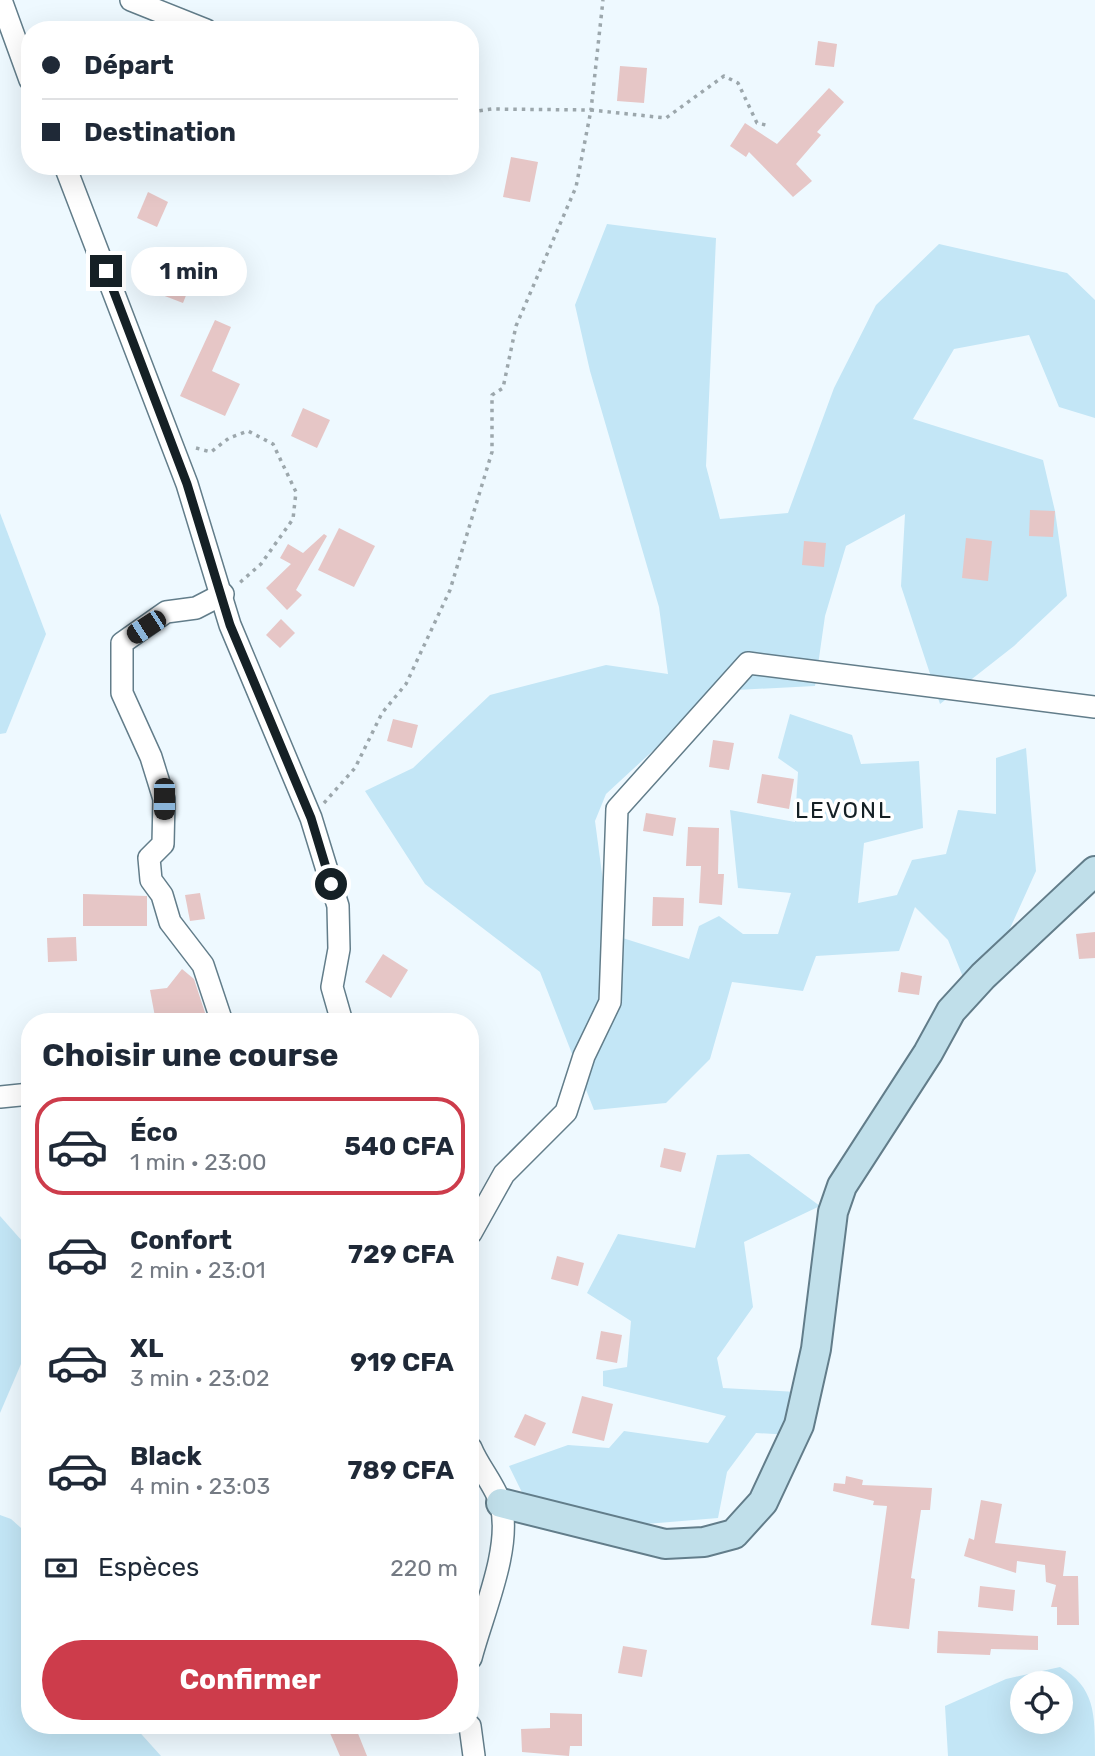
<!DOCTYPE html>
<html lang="fr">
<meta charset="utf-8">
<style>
:root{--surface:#fff;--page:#f6f6f7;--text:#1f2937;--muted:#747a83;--line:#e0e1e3;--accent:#cd3c4b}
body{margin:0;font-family:Rubik,sans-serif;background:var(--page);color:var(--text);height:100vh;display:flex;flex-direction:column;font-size:26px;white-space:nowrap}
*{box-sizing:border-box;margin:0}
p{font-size:23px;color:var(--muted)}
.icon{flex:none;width:38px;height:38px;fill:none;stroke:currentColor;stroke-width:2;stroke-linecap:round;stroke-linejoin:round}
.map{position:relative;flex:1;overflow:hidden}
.panel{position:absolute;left:21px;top:1013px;width:458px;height:721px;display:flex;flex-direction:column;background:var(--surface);border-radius:28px;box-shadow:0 7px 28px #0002}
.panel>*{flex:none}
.top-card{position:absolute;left:21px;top:21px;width:458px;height:154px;border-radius:28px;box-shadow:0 7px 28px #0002;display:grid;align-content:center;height:154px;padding:0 21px;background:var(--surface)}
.buttons{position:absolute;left:1010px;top:1671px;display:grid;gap:14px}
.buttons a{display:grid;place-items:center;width:63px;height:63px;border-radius:50%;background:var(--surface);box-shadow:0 7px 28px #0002;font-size:35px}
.end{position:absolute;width:32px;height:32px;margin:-16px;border:9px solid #152025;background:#fff;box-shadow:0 0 0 4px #fff}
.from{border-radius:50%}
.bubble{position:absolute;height:49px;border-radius:24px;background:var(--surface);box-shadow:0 7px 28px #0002;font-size:23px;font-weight:700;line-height:49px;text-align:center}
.car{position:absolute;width:21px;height:42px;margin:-21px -10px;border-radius:9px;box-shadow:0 0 5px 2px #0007;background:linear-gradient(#222 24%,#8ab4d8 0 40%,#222 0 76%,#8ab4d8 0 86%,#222 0)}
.top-card b{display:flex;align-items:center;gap:24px;height:66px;font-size:26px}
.top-card b+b{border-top:2px solid var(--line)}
.top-card i{width:18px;height:18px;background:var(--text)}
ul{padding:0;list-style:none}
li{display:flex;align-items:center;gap:21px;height:98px;margin:0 14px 10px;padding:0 7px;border:4px solid transparent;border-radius:28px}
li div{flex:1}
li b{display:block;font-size:26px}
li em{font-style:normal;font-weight:700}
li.selected{border-color:var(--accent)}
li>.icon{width:63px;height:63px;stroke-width:1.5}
h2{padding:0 21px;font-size:32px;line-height:84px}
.pay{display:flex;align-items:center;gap:18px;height:77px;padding:0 21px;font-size:26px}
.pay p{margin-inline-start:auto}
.button{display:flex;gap:14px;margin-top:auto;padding:14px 21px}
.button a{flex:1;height:80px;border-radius:42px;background:var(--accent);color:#fff;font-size:28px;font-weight:700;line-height:80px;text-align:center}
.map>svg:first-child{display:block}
.green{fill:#c3e6f6;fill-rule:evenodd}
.building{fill:#e6c6c6}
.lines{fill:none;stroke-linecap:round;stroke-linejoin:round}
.street-casing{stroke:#627d8a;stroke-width:24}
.secondary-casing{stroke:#627d8a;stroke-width:32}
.path{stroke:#9ca7ac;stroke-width:3.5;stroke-dasharray:3.5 5;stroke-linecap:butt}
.street{stroke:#fff;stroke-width:21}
.secondary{stroke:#c0dfea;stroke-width:28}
.route{stroke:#152025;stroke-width:9}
.labels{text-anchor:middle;stroke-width:7;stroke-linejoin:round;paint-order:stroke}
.quarter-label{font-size:23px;letter-spacing:2px;fill:#152025;stroke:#fff}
</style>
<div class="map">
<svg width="1095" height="1756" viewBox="0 0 1095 1756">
<rect width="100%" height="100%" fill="#eef9ff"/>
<g class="green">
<path d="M607,224l109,14 -10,228 14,53 68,-6 46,-125 42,-83 63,-61 128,29 28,27v118l-36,-11 -30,-72 -75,14 -41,70 130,41 12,51 12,85 -53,50 -74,58 -39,-118 4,-72 -59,32 -21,70 -10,70 -79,4 -65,44 -65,60 -11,27 15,113 79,25 10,-33 20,-10 24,18h35l13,-41 -53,-5 -8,-78 65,12 3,-50 -20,-14 12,-44 62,21 9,29 58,-3 4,67 -59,15 -6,60 39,-8 15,-35 34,-6 12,-44 38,4v-56l30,-10 10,123 -29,64 -42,47 -17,-42 -33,-33 -16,44 -83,5 -13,35 -71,-9 -22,77 -44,44 -72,7 -54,-138 -115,-88 -60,-93 48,-23 77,-73 116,-30 62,9 -9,-67 -69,-236 -15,-66z"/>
<path d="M0,513l46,121 -40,99 -6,1z"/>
<path d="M749,1154l71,52 -76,36 9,65 -36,51 6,30 74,4 -6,43 -35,-2 -29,39 -9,46 -84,7h-96l-29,-59 59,-21 41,3 15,-17 84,12 18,-27 -123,-30v-15l24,-4 4,-46 -44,-28 31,-59 77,14 22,-93z"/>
<path d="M0,1216l30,34v93l-30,70z"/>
<path d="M0,1515l11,4 19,17v190h104l27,30h-161z"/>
<path d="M1060,1667c35,20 35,47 35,89h-147l-3,-50 61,-27zM1022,1684h38v38h-38z"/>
</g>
<g class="building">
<path d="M818,41l19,3 -3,23 -19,-2z"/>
<path d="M620,66l27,2 -3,35 -27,-2z"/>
<path d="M829,88l15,14 -27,30 4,3 -25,29 16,17 -19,16 -44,-45 -3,5 -16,-11 15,-23 32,21z"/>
<path d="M511,157l27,5 -8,40 -27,-5z"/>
<path d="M148,192l20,10 -11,25 -20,-9z"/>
<path d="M174,249l26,11 -17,43 -26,-10z"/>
<path d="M215,320l16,7 -19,44 28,13 -15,32 -45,-20z"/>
<path d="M303,408l27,12 -13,28 -26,-12z"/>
<path d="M1030,510l25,1 -2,26 -24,-1z"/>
<path d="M339,528l36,18 -21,41 -36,-17z"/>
<path d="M324,534l3,2 -31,54 6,5 -15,15 -21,-22 25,-24 -11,-6 8,-14 15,9z"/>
<path d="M966,538l26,3 -4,40 -26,-3z"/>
<path d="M804,541l22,2 -2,24 -22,-2z"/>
<path d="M281,619l14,14 -15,15 -14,-13z"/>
<path d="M393,719l25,6 -6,23 -25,-7z"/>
<path d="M713,740l21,3 -5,27 -20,-3z"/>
<path d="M762,774l32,5 -5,30 -32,-6z"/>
<path d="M646,813l30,5 -3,18 -30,-5z"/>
<path d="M688,827l31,1 -1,46h6l-2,31 -23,-2 2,-37h-15z"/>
<path d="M200,893l5,26 -15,2 -5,-26z"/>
<path d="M83,894l64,2v30h-64z"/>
<path d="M653,897l31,1 -1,28h-31z"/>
<path d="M1095,932v26l-16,1 -3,-25z"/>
<path d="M76,937l1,24 -29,1 -1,-24z"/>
<path d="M383,954l25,16 -17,28 -26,-16z"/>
<path d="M182,969l12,10 14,43h-52l-6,-32 17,-2z"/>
<path d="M901,972l21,4 -3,19 -21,-3z"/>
<path d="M664,1148l22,5 -5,19 -21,-5z"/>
<path d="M557,1256l27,7 -6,23 -27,-7z"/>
<path d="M601,1331l21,4 -5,28 -21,-4z"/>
<path d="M582,1396l31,8 -9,37 -32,-8z"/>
<path d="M525,1414l21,9 -11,23 -21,-9z"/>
<path d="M846,1476l17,4 -1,5 70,3 -2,22h-9l-10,68 4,1 -6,50 -38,-4 16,-119 -14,-1 1,-4 -41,-10 1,-8 11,1z"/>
<path d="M981,1500l21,4 -7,39 71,8 -3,25h15l1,49h-22v-18h-6l5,-22 -10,-3 -1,-17 -28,-4 -1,12 -52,-17 5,-18 5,2z"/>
<path d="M980,1586l35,4 -2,21 -35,-4z"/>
<path d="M938,1631l100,5v14l-47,-1 -1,6 -53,-2z"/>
<path d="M623,1646l24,4 -5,27 -24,-4z"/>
<path d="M550,1713l32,1v32h-12l-1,10 -47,-4 -1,-23 29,-1z"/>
<path d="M327,1726h28l12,30h-27z"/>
</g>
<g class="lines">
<defs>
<g id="street">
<path d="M1,0l29,80"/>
<path d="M131,0l75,30"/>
<path d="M65,166l122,318 43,141 81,193 27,88 1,43 -7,38 10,35"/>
<path d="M222,1022l-19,-57 -33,-43 -8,-27 -11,-15 -2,-22 14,-14 1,-45 -13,-42 -29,-64v-50l44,-31 30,-4 27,-14"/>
<path d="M0,1097l30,-3"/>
<path d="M471,1233l33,-59 62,-62 18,-56 26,-54 7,-193 131,-146 347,44"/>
<path d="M471,1448c7,18 26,40 30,57 11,44 -19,110 -30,153"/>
<path d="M470,1726l4,30"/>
</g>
<path id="secondary" d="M501,1503l164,41 39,-2 30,-8 29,-32 36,-77 17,-76 17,-137 9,-26 86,-133 23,-42 32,-35 112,-105"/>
</defs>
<use href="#street" class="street-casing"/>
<use href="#secondary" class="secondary-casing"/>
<g class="path">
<path d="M471,112l21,-3 99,1 12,-110"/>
<path d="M196,448l15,4 18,-14 19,-7 25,13 23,48 -3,27 -32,45 -24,21"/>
<path d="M324,803l31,-35 27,-55 24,-29 44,-94 42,-138v-57l11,-7 13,-62 60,-139 15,-77 75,8 58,-42 14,7 19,40 9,2"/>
</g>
<use href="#street" class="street"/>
<use href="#secondary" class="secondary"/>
</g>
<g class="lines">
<path class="route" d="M106,271l81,213 43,141 81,193 20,66"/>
</g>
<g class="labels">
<g class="quarter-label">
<text x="844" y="818">LEVONL</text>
</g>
</g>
</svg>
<div class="buttons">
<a><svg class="icon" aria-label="locate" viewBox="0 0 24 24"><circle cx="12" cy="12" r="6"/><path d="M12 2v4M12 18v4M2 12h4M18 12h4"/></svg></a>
</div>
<i class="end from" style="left:331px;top:884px"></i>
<i class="end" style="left:106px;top:271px"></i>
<div class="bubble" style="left:131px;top:247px;width:116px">1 min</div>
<i class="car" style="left:146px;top:627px;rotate:237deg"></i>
<i class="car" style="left:164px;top:799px;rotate:180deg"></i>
<div class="top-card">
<b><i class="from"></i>Départ</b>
<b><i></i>Destination</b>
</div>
<section class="panel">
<h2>Choisir une course</h2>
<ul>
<li class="selected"><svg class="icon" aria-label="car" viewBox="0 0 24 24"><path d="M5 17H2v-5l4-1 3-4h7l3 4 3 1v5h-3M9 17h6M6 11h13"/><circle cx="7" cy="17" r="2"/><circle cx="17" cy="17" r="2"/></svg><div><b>Éco</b><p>1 min · 23:00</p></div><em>540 CFA</em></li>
<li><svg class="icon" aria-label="car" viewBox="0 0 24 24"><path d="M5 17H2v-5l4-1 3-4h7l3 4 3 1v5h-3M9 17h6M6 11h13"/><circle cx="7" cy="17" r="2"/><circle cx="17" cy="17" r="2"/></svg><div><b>Confort</b><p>2 min · 23:01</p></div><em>729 CFA</em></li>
<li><svg class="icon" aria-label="car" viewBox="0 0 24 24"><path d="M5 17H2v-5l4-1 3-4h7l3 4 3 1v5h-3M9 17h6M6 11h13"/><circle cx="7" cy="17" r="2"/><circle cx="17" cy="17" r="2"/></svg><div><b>XL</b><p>3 min · 23:02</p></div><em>919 CFA</em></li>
<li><svg class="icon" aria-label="car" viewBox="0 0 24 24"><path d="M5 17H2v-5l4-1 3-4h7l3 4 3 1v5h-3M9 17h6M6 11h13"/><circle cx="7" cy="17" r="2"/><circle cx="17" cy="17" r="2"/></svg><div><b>Black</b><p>4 min · 23:03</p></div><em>789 CFA</em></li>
</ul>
<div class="pay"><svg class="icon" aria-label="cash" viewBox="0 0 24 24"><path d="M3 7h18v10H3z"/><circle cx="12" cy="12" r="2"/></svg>Espèces<p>220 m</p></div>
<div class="button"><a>Confirmer</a></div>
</section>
</div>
